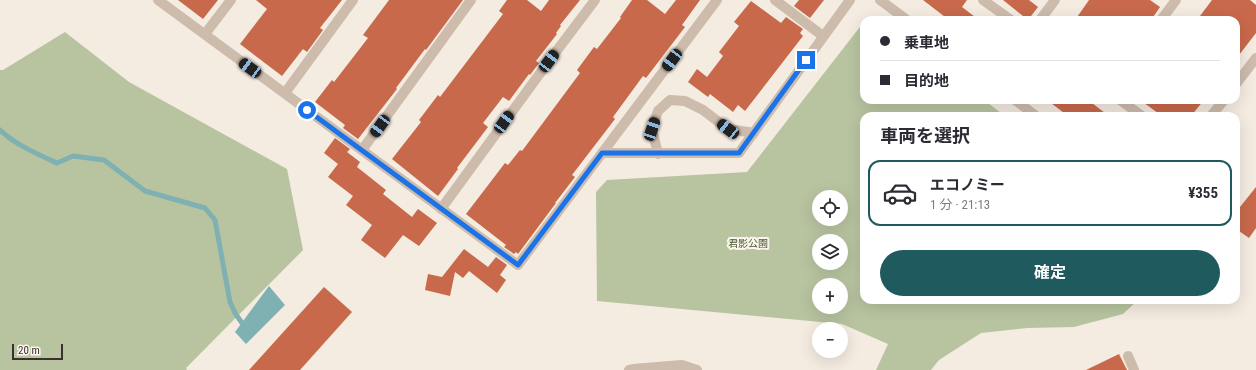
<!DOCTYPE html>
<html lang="ja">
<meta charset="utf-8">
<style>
:root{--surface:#fff;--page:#f7f7f7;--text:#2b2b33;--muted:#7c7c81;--line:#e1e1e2;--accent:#1f5a5e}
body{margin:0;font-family:"Roboto Condensed","Noto Sans JP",sans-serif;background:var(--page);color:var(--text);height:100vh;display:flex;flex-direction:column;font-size:15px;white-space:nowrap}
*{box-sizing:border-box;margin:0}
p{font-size:13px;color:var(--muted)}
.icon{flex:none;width:22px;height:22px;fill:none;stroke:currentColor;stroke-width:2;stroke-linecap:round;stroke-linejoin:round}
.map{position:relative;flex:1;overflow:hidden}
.side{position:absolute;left:860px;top:112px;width:380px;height:192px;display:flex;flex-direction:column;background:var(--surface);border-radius:12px;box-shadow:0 4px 16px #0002}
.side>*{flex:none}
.hud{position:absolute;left:860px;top:16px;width:380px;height:88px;border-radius:12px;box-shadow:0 4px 16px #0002;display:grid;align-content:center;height:88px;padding:0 20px;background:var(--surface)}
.tools{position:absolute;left:812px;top:190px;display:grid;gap:8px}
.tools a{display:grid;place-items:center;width:36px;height:36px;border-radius:50%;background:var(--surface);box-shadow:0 4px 16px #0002;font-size:20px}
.scale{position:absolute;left:12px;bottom:10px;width:51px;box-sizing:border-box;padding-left:4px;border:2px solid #3b302b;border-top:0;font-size:11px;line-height:14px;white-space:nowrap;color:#3b302b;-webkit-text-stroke:3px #fbf5ee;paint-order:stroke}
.end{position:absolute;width:18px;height:18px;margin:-9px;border:5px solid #1a73e8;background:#fff;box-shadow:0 0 0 2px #fff}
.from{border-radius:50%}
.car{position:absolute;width:12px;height:24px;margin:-12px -6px;border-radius:5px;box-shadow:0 0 3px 1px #0007;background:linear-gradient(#222 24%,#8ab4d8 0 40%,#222 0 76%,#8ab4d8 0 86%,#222 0)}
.hud b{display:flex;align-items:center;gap:14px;height:38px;font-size:15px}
.hud b+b{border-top:1px solid var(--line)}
.hud i{width:10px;height:10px;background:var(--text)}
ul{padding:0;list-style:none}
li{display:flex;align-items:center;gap:12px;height:66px;margin:0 8px 6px;padding:0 12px;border:2px solid var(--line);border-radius:12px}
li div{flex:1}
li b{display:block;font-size:15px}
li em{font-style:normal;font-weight:700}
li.selected{border-color:var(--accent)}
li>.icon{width:36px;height:36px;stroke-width:1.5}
h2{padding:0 20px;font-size:18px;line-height:48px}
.cta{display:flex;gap:8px;margin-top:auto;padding:8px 20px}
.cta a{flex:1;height:46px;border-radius:24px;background:var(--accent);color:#fff;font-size:16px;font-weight:700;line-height:46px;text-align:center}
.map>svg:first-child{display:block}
.green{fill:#b8c4a0;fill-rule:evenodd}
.water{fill:#7fb0b2}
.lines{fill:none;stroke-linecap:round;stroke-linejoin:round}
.stream{stroke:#7fb0b2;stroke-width:5}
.building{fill:#c8694b}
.service{stroke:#cdbbac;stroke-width:10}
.minor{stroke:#cdbbac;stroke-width:10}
.tertiary{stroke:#cdbbac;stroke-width:10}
.route{stroke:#1a73e8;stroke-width:5}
.labels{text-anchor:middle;stroke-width:4;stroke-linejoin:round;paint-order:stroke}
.park-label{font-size:10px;fill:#4a5a2e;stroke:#fbf5ee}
</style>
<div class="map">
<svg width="1256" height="370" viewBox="0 0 1256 370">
<rect width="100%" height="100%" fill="#f4ebe1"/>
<g class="green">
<path d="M863,23l1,77h120l21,16h-141v184h274l-15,14 -49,13 -47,1 -46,5 -42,27 -8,10h-55l12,-26 -46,-20 -245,-23 -1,-109 11,-12 140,-8zM819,197h22v22h-22zM819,241h22v22h-22zM819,285h22v22h-22z"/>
<path d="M65,32l64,50 158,87 16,81 -117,118 1,2h-187v-300h3z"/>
</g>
<path class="water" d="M269,286l16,19 -39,39 -11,-12z"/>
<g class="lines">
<path class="stream" d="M0,130c16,15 37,24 57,33l16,-7 31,4 41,31 60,17 10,12 15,82 5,11 7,10"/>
</g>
<g class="building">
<path d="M178,0h40l-15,19z"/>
<path d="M256,0h86l-22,28 3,2 -16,22 -4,-3 -21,27 -42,-32 27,-35z"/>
<path d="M389,0h74l-37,50 -1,-1 -29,39 1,1 -39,50 -15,-11 2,-3 -30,-23 17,-22 2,2 34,-44 -5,-3z"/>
<path d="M507,0h20l14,11 8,-11h31l-20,25 1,1 -5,7 1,1 -21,27 3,2 -9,12 -1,-1 -20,27 -6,-4 -20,26 5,4 -31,41 1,1 -20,27 -46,-37 29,-37 -2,-2 19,-25 2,2 63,-83 -4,-3z"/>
<path d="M632,0h15l18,14 11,-14h24l-18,25 3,2 -39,51 -3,-2 -30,41 2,2 -43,56 3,2 -20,26h1l-38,51 -2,-2 -2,2 -10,-7 2,-2 -40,-31 39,-51 3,2 12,-15 2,1 58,-78 -3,-3 17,-23 3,2 24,-31 -1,-1z"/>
<path d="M799,0h25l-14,18 -16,-12z"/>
<path d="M923,0h44l-5,7 17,13h-30z"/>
<path d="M1003,0h26l9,7 -10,13z"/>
<path d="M1089,0h61l10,7 -9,13h-76z"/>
<path d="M1212,0h38l6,5v28l-20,26v-39h-39z"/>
<path d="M751,1l30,22 5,-6 17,12 -3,4 3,3 -58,75 -7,-6 -5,7 -23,-18 -2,3 -20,-15 9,-13 10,8 16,-21 -4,-4 20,-26 -5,-4z"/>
<path d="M1047,100h41l21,16h-41z"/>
<path d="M1140,100h64l-13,16h-29z"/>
<path d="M335,138l15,11 -3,3 13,10 -3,5 29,23 -3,4 29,23 6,-8 19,14 -18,23 -16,-11 -18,23 -24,-18 11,-15 -26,-20 7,-9 -25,-19 10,-13 -14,-11z"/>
<path d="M1256,187v41l-7,10 -13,-9v-17z"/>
<path d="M464,249l24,18 8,-10 11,8 -7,10 6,5 -9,13 -28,-22 -6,7 -8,-6 -5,24 -25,-6 3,-16 14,3z"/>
<path d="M324,287l28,25 -52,58h-51z"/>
<path d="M1119,354l8,16h-41z"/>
</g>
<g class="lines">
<path class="service" d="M1128,356l6,14"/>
<g class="minor">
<path d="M158,0l360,265 199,-265"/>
<path d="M775,0l48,36"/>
<path d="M983,0l28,20"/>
<path d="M1040,20l15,-20"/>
<path d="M1161,20l15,-20"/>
<path d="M205,34l26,-34"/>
<path d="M285,93l68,-93"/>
<path d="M1120,100l22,16"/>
<path d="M362,150l109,-150"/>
<path d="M658,154l-6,-25 6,-18 12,-11 15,1 18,9 25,19 26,4"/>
<path d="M441,209l108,-148 46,-61"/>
</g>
<g class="tertiary">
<path d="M880,0l27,20"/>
<path d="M1236,84l20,-26"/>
<path d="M1015,100l21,16"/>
<path d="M1211,116l13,-16"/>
<path d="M602,153h137l111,-153"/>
<path d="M629,370l4,-1 49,-4 15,5"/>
</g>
</g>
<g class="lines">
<path class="route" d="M307,110l211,155 84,-112h137l67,-93"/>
</g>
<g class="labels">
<g class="park-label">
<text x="748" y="247">君影公園</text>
</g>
</g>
</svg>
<div class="tools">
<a><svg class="icon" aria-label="locate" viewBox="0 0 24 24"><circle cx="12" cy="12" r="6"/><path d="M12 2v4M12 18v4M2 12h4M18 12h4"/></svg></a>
<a><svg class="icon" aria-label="layers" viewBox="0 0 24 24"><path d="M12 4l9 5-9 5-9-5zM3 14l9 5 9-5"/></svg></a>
<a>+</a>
<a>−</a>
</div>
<div class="scale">20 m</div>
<i class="end from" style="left:307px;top:110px"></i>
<i class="end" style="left:806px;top:60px"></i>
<i class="car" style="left:672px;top:60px;rotate:217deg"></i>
<i class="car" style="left:549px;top:61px;rotate:37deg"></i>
<i class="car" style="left:250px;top:68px;rotate:306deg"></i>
<i class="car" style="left:504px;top:122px;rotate:36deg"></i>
<i class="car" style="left:380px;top:126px;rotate:216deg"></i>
<i class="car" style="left:652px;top:129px;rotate:18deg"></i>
<i class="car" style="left:728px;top:129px;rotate:308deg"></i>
<div class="hud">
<b><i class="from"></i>乗車地</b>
<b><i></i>目的地</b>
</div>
<section class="side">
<h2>車両を選択</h2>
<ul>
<li class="selected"><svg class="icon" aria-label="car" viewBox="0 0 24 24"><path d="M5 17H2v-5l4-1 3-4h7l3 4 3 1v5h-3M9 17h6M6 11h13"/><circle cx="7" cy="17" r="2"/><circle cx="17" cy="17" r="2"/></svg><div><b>エコノミー</b><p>1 分 · 21:13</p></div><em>¥355</em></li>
</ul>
<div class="cta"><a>確定</a></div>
</section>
</div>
